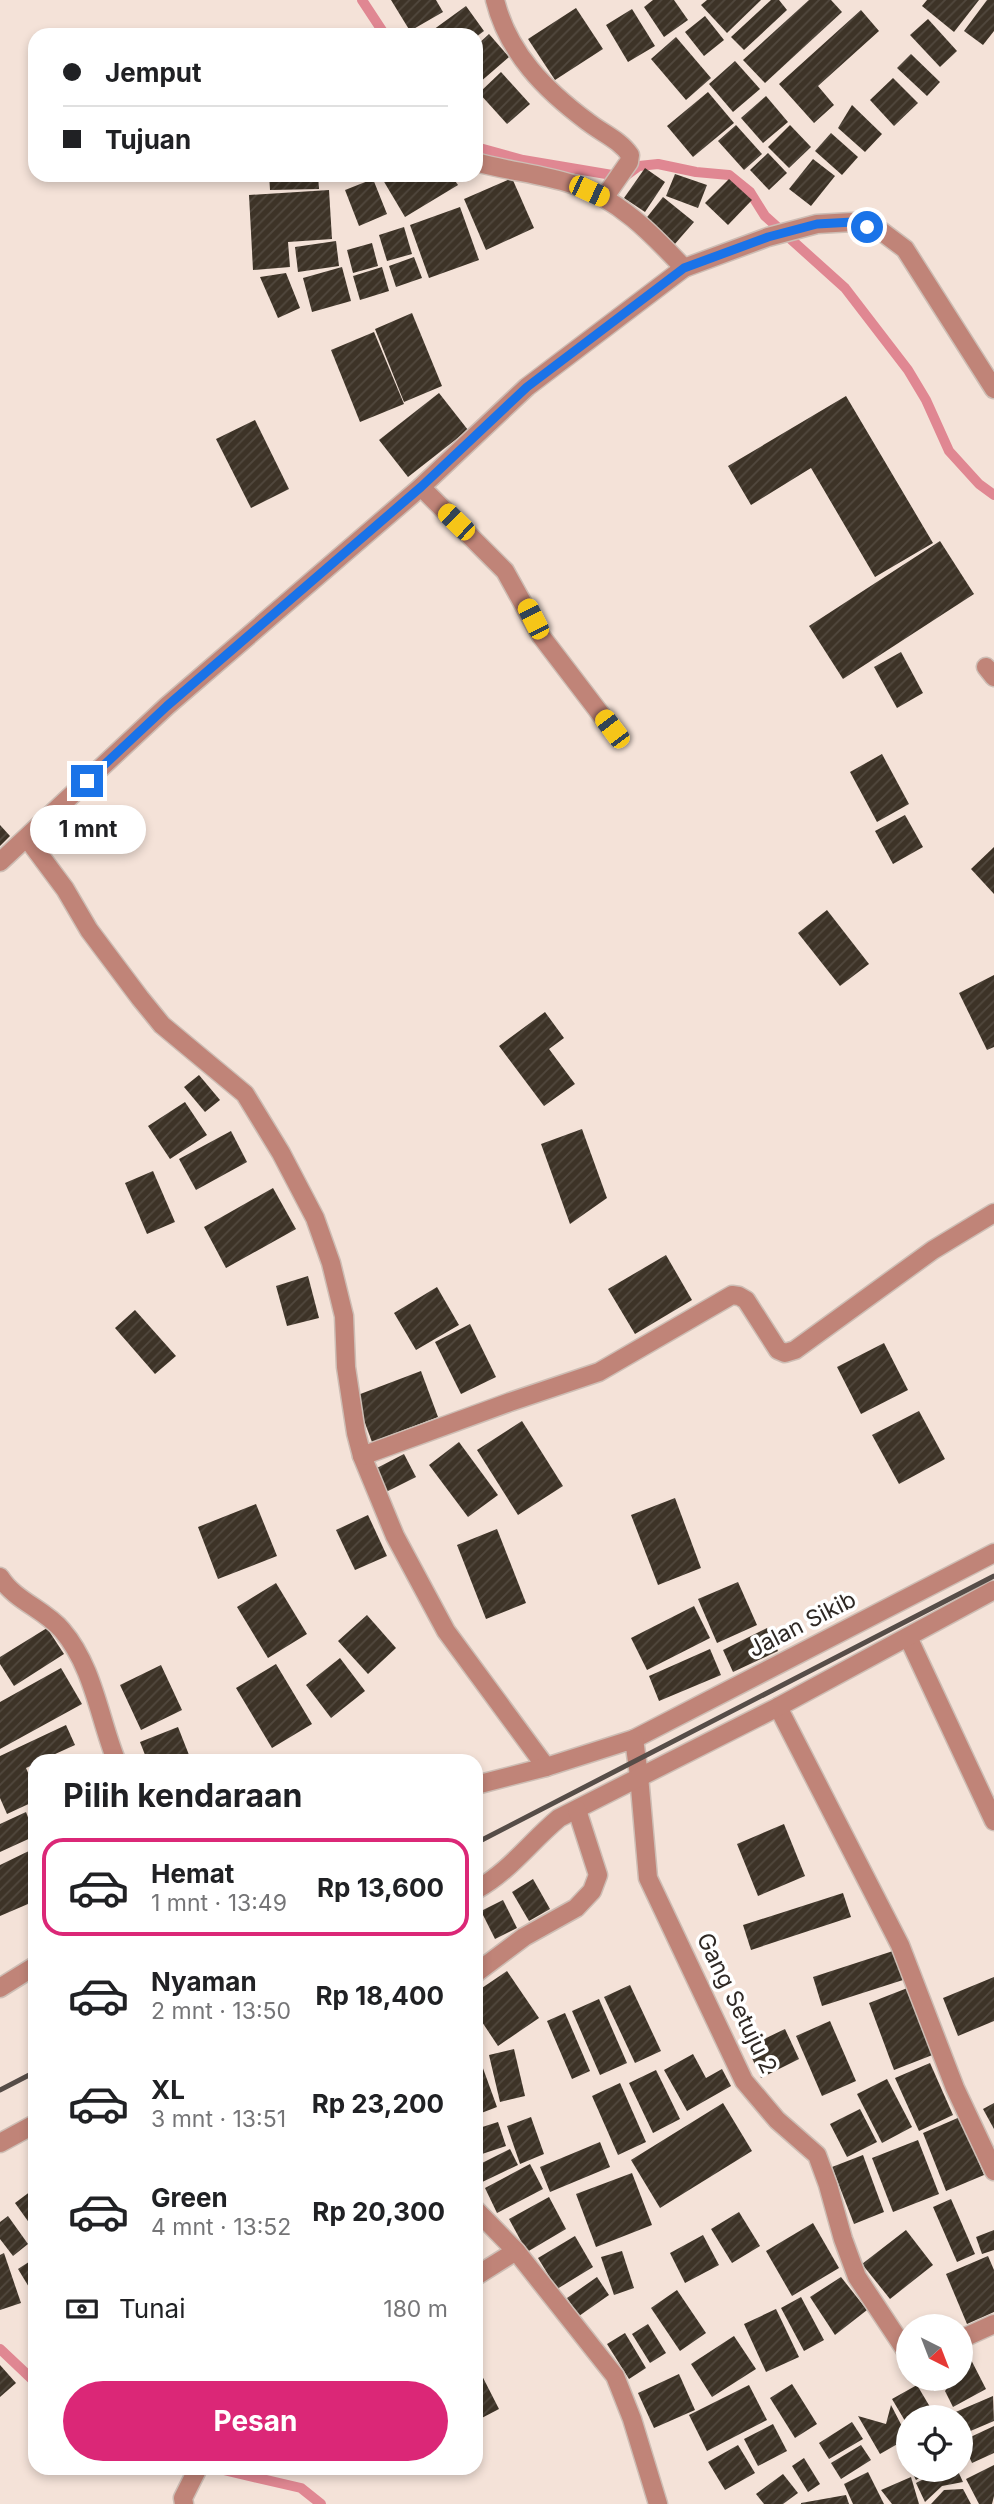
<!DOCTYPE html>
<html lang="id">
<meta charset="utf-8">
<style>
:root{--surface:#fff;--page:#f6f6f6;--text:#202124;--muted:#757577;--line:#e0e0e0;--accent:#db2777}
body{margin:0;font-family:Inter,sans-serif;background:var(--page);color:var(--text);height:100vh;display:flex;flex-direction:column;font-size:26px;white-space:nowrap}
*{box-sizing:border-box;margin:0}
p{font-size:23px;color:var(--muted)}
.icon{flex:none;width:38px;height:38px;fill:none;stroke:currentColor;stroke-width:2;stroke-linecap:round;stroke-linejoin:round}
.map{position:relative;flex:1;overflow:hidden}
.sheet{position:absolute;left:28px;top:1754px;width:455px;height:721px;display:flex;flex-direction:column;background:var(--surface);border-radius:21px;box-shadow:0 4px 10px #0003}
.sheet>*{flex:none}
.guide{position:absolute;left:28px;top:28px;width:455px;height:154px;border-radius:21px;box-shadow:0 4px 10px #0003;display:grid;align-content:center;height:154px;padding:0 35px;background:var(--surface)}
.needle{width:46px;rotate:138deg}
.controls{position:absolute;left:896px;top:2314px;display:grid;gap:14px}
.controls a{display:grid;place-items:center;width:77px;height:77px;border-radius:50%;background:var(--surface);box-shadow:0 4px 10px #0003;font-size:35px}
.end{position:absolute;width:32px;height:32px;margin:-16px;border:9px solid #1a73e8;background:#fff;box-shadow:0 0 0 4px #fff}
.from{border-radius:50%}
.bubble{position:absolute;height:49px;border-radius:24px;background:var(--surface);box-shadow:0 4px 10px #0003;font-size:23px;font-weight:700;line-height:49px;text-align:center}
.car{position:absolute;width:21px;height:42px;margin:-21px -10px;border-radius:9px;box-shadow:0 0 5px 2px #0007;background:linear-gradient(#f5c518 24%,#345 0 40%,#f5c518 0 76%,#345 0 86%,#f5c518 0)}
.guide b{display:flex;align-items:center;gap:24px;height:66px;font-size:26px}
.guide b+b{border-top:2px solid var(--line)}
.guide i{width:18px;height:18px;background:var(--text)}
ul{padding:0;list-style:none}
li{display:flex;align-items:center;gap:21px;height:98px;margin:0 14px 10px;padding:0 21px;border:4px solid transparent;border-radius:21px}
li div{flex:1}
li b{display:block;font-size:26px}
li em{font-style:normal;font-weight:700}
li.active{border-color:var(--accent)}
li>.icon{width:63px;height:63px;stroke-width:1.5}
h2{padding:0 35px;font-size:32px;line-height:84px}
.pay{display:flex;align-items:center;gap:18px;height:77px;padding:0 35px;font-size:26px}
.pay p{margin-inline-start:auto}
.primary-button{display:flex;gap:14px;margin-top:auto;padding:14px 35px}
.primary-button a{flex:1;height:80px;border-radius:42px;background:var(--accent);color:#fff;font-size:28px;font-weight:700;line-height:80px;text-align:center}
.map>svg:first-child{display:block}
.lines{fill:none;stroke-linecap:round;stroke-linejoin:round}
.stream{stroke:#e08792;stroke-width:10}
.building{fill:url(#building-hatch)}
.street-casing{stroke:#cdbdb4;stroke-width:21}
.street{stroke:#c08478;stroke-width:18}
.rail{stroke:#564d48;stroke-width:5}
.route{stroke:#1a73e8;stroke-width:9}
.labels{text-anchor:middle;stroke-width:7;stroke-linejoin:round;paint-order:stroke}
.street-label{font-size:23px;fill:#2f2925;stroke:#fff}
</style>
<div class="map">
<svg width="994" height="2504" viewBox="0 0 994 2504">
<defs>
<pattern id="building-hatch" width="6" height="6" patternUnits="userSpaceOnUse" patternTransform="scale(1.75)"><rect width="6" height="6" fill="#3d3327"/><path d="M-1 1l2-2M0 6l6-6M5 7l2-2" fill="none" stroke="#51483e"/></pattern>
</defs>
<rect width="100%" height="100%" fill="#f4e2d8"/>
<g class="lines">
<g class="stream">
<path d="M362,0l23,35"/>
<path d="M476,147l47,13 101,17 15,-11 19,-2 38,8 33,3 21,17 15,24 80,72 63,82 18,30 23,51 30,33 15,11"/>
<path d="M0,2349l35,33"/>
<path d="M215,2468l86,20 20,16"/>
</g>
</g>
<g class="building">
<path d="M391,0h45l7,12 -33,19z"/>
<path d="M653,0h21l14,20 -24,17 -20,-30z"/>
<path d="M707,0h54l-34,33 -26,-28z"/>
<path d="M771,0h8l8,10 -43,40 -13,-13z"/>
<path d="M809,0h22l11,12 -77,71 -22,-23z"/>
<path d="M927,0h52l-25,32 -32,-26z"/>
<path d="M987,0h7v31l-11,14 -19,-14z"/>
<path d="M466,6l18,25 -8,6v-2h-50z"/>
<path d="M576,8l27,41 -48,31 -27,-41z"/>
<path d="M632,9l23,37 -27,16 -22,-37z"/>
<path d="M861,10l18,21 -61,55 16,19 -20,18 -35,-39z"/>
<path d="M705,16l19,24 -20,16 -19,-24z"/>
<path d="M928,19l29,32 -17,16 -30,-32z"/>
<path d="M489,34l20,23 -30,26 -3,-3v-34z"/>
<path d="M676,37l35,41 -25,22 -35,-41z"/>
<path d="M911,54l29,28 -13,14 -30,-28z"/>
<path d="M735,61l25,28 -27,23 -24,-28z"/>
<path d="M501,72l29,32 -23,20 -28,-31z"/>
<path d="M893,78l25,25 -24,23 -24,-26z"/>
<path d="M708,92l26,31 -41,34 -26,-31z"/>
<path d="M766,96l22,26 -25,21 -22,-25z"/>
<path d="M852,105l30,29 -17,18 -27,-24z"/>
<path d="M736,125l26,29 -18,16 -26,-29z"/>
<path d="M790,125l21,22 -22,21 -21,-21z"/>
<path d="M831,133l27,24 -16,18 -27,-24z"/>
<path d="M768,153l19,20 -18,17 -19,-20z"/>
<path d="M813,159l22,17 -24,30 -22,-17z"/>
<path d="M645,168l20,14 -20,30 -21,-14z"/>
<path d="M675,174l32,11 -9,23 -32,-12z"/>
<path d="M269,175h49l1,14 -49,1z"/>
<path d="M380,175h71l7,10 -53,32z"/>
<path d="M512,178l22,50 -48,22 -22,-51z"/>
<path d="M373,179l14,35 -28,12 -14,-36z"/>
<path d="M729,179l23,21 -24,25 -23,-22z"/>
<path d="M329,190l3,49 -44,3 2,25 -37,3 -4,-75z"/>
<path d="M663,197l31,25 -20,23 -30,-24z"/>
<path d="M460,207l19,53 -50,18 -19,-53z"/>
<path d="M404,227l8,27 -25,7 -8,-26z"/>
<path d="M336,241l3,25 -41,6 -3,-25z"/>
<path d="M372,243l6,23 -25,7 -6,-23z"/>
<path d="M414,257l8,21 -26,9 -7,-21z"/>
<path d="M342,267l9,34 -39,11 -9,-34z"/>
<path d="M382,267l7,24 -29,9 -7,-24z"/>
<path d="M286,273l14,35 -22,10 -18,-41z"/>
<path d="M412,313l30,73 -38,16 -29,-73z"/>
<path d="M374,332l30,72 -44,18 -29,-72z"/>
<path d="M439,393l29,37 -60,47 -29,-37z"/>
<path d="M846,396l87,147 -58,34 -64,-109 -60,37 -23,-39z"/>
<path d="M255,420l34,69 -38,19 -35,-69z"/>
<path d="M940,541l34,53 -131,85 -34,-53z"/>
<path d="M901,652l22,41 -26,15 -23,-41z"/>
<path d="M882,754l27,50 -32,18 -27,-50z"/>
<path d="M905,815l18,32 -30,17 -18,-33z"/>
<path d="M0,825l10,11 -10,10z"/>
<path d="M994,847v47l-23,-25z"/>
<path d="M827,910l42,54 -29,22 -42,-53z"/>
<path d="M994,975v72l-7,3 -28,-57z"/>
<path d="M545,1012l19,26 -15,11 26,35 -31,22 -45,-60z"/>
<path d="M199,1075l21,25 -15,12 -21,-25z"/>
<path d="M185,1102l22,33 -37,24 -22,-33z"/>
<path d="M582,1129l25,69 -37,26 -29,-80z"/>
<path d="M231,1131l16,31 -51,28 -17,-31z"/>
<path d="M153,1171l22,51 -28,12 -22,-51z"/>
<path d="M273,1188l23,41 -70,39 -22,-41z"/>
<path d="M666,1255l26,45 -57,34 -27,-45z"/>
<path d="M308,1276l11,42 -32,8 -11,-40z"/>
<path d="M437,1287l22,38 -43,25 -22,-37z"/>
<path d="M135,1310l41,46 -21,18 -40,-46z"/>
<path d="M470,1324l26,53 -35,17 -26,-52z"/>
<path d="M884,1343l24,47 -47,24 -24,-47z"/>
<path d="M421,1371l17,46 -66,25 -17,-46z"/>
<path d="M919,1411l26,48 -46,25 -27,-49z"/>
<path d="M522,1421l41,65 -45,29 -41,-65z"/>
<path d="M459,1442l39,53 -30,22 -39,-52z"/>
<path d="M404,1454l12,23 -30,15 -11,-23z"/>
<path d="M675,1498l26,70 -43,17 -27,-70z"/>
<path d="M256,1504l21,52 -59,23 -20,-52z"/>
<path d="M368,1515l19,41 -32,14 -19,-40z"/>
<path d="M497,1529l29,74 -40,16 -29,-74z"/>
<path d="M738,1582l19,43 -40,18 -19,-44z"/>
<path d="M276,1583l31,51 -39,24 -31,-51z"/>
<path d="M694,1606l16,32 -63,32 -16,-32z"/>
<path d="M367,1615l29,33 -28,26 -30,-33z"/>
<path d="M47,1628l17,26 -50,32 -14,-22v-7z"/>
<path d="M767,1628l11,23 -45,21 -10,-22z"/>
<path d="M710,1649l11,26 -62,26 -10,-25z"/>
<path d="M340,1658l25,33 -34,27 -25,-33z"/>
<path d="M276,1664l36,60 -40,24 -36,-60z"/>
<path d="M161,1665l21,45 -41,20 -21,-45z"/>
<path d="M61,1668l21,36 -82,45v-47z"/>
<path d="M66,1725l9,20 -33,15h-7v4l-9,4 9,21v12l-28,13 -7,-16v-42z"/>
<path d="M178,1727l13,33h-44l-7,-18z"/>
<path d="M26,1812l9,24 -35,16v-28z"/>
<path d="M784,1824l21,52 -47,20 -21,-52z"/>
<path d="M33,1849l2,52 -35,15v-51z"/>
<path d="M533,1879l17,30 -21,12 -17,-29z"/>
<path d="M843,1893l8,24 -100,33 -8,-25z"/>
<path d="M503,1900l14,28 -22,11 -14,-28z"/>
<path d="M893,1951l10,29 -81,26 -9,-29z"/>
<path d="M507,1971l32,47 -41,28 -22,-33v-21z"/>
<path d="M994,1977v44l-36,15 -15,-38z"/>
<path d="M630,1985l31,66 -26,12 -31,-66z"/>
<path d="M910,1987l25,67 -41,16 -25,-67z"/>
<path d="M599,1999l28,64 -27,12 -28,-64z"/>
<path d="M565,2013l25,58 -18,8 -25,-58z"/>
<path d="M830,2021l26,60 -34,15 -26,-60z"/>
<path d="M785,2029l14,30 -38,19 -14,-31z"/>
<path d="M514,2049l11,47 -25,6 -11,-47z"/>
<path d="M693,2054l13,24 16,-9 9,17 -44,25 -23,-41z"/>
<path d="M480,2060l17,47 -21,8v-54z"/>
<path d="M930,2063l23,52 -34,16 -24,-53z"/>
<path d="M656,2070l24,49 -27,14 -24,-50z"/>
<path d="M887,2079l25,48 -30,16 -25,-49z"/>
<path d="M620,2083l26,59 -28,13 -26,-59z"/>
<path d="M723,2103l29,48 -92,57 -29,-48z"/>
<path d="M994,2103v26l-11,-20z"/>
<path d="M860,2109l17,33 -30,15 -17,-33z"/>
<path d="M531,2117l13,37 -24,10 -13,-38z"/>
<path d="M960,2117l24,58 -38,16 -23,-58z"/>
<path d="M498,2122l8,24 -30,10v-27z"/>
<path d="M918,2140l21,54 -46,18 -21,-54z"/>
<path d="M600,2142l10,25 -60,25 -10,-25z"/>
<path d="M510,2149l8,16 -42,20v-19z"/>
<path d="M863,2155l21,57 -30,12 -22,-57z"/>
<path d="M530,2164l13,25 -46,24 -12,-25z"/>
<path d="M632,2173l20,52 -56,22 -20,-53z"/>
<path d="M35,2188v43l-20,-28z"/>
<path d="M549,2197l17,32 -39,23 -18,-33z"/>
<path d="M951,2199l24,55 -18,8 -24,-55z"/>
<path d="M739,2212l21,34 -28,17 -21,-34z"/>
<path d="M8,2216l20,28 -15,12 -13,-17v-17z"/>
<path d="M813,2223l26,45 -47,28 -26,-45z"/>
<path d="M906,2230l27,35 -43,34 -28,-35z"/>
<path d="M994,2230v20l-12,4 -6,-17z"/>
<path d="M703,2235l16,30 -34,18 -15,-30z"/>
<path d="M575,2236l18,31 -36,22 -19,-31z"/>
<path d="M622,2251l12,37 -20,7 -13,-38z"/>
<path d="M4,2253l17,50 -21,7v-55z"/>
<path d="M988,2256l6,14v42l-27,12 -21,-50z"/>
<path d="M35,2258v39l-17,-28z"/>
<path d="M597,2277l12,18 -30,21 -12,-18z"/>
<path d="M841,2277l26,33 -32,25 -25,-38z"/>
<path d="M677,2290l29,43 -26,18 -29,-43z"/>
<path d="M801,2297l23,43 -20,11 -23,-43z"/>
<path d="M776,2309l23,48 -33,15 -22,-48z"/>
<path d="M648,2324l18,29 -16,10 -18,-29z"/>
<path d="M625,2333l21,35 -17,11 -22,-35z"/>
<path d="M734,2336l22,33 -44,28 -21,-33z"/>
<path d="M965,2348l21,41 -33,18 -8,-16 11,-13h5v-28z"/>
<path d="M476,2364l23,45 -23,12z"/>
<path d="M0,2365l16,18 -16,14z"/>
<path d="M679,2374l16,36 -41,18 -16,-35z"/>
<path d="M926,2378h25l1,3 -19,10z"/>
<path d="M792,2384l25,40 -22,14 -25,-40z"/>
<path d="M749,2385l18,35 -60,31 -18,-36z"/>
<path d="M917,2385l19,32h-28v9l-16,-27z"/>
<path d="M993,2396l1,25 -33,14v-18h-9l-1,-3z"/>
<path d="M891,2405l17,33 -28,16 -22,-38 28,8z"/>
<path d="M852,2422l11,17 -34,20 -10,-16z"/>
<path d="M773,2424l14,27 -29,15 -14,-27z"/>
<path d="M994,2426v27l-22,10 -10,-22z"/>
<path d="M738,2445l17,28 -30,17 -17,-28z"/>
<path d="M861,2445l10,15 -30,19 -10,-16z"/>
<path d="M804,2458l16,26 -12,8 -16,-26z"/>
<path d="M994,2465v31l-2,8h-13l-13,-25z"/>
<path d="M910,2469h24l-18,11z"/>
<path d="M943,2469h14l6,13 -21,4 -17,16 -9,-19z"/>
<path d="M868,2472l16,32h-31l-9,-20z"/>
<path d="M783,2474l15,19 -15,11h-19l-8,-10z"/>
<path d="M911,2477l8,27h-27l-11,-14z"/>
<path d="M963,2489l8,15h-40l13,-14z"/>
<path d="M846,2495l3,9h-48v-1z"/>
</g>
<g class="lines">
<defs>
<g id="street">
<path d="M495,0c13,53 50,90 93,122 14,11 32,18 42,33l-1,7 -25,36"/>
<path d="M476,162c31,9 65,12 96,22 46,14 80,50 112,84"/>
<path d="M421,487l84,84 36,65 71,93"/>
<path d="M986,667l8,10"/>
<path d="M27,838l38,51 24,41 51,68 22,27 83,69 36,59 34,65 16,45 13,53 2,51 10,66 6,23 33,80 51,95 100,136"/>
<path d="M0,862l167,-156 254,-219 106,-100 157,-119 84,-31 49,-13 36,-2 28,9 24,18 89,140"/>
<path d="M362,1456l148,-54 89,-30 133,-77 7,1 7,4 32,50 7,3 10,-3 138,-100 61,-37"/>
<path d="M0,1577c15,24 44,32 62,53 31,36 37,87 54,130"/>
<path d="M908,1637l86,184"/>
<path d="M778,1707l122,238 55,143 39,83"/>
<path d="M634,1739l360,-186"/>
<path d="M476,1785l70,-18 88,-28 5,37 9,102 96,203 33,39 40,35 11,30 15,54 14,38 51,77"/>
<path d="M476,1890c34,-19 54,-48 83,-72l219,-111 216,-117"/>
<path d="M476,1973l48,-36 52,-29 16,-17 6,-16 -21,-65"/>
<path d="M0,1988l35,-22"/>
<path d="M0,2143l35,-19"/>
<path d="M476,2210l40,41 99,125 17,43 26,85"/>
<path d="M476,2276l40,-25"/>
<path d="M961,2339l33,-15"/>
<path d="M184,2504l-1,-6 15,-30"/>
</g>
</defs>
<use href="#street" class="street-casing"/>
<use href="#street" class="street"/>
<g class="rail">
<path d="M476,1843l518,-267"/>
<path d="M0,2090l35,-18"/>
</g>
</g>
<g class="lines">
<path class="route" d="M87,781l80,-75 254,-219 106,-100 157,-119 84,-31 49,-13 36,-2 14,5"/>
</g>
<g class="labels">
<g class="street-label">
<text transform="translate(802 1624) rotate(-27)" y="8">Jalan Sikib</text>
<text transform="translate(737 2003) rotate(64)" y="8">Gang Setuju 2</text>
</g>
</g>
</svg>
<div class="controls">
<a><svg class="needle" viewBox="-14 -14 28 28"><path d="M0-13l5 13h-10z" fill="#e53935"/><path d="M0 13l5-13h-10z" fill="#757577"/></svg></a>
<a><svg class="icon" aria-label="locate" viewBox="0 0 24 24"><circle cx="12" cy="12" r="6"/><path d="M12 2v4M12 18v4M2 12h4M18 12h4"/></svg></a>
</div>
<i class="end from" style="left:867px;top:227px"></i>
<i class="end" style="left:87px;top:781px"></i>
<div class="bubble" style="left:30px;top:805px;width:116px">1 mnt</div>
<i class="car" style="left:589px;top:191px;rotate:115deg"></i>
<i class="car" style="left:456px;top:522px;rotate:314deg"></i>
<i class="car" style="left:533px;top:619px;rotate:333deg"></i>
<i class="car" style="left:612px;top:729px;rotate:323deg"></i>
<div class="guide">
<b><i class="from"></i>Jemput</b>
<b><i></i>Tujuan</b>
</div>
<section class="sheet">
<h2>Pilih kendaraan</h2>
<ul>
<li class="active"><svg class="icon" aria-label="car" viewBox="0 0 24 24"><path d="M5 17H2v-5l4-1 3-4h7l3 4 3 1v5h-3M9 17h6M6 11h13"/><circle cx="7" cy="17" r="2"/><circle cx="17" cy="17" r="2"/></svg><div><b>Hemat</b><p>1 mnt · 13:49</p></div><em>Rp 13,600</em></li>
<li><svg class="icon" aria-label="car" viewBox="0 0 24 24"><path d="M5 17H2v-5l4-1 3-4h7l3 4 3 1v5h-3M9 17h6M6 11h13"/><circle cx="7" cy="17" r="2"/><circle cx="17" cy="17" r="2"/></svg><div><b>Nyaman</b><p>2 mnt · 13:50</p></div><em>Rp 18,400</em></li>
<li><svg class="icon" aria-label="car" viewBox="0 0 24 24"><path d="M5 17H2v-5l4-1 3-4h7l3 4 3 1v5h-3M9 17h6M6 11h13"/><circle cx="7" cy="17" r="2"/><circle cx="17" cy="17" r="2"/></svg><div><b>XL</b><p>3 mnt · 13:51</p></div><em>Rp 23,200</em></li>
<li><svg class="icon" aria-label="car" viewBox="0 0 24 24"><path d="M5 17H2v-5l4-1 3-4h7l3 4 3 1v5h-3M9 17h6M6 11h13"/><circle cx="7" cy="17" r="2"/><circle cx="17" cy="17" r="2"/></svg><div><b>Green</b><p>4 mnt · 13:52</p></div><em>Rp 20,300</em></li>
</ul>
<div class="pay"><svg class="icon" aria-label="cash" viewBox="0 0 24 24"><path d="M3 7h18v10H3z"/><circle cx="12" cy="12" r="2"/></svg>Tunai<p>180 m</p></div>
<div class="primary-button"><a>Pesan</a></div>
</section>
</div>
